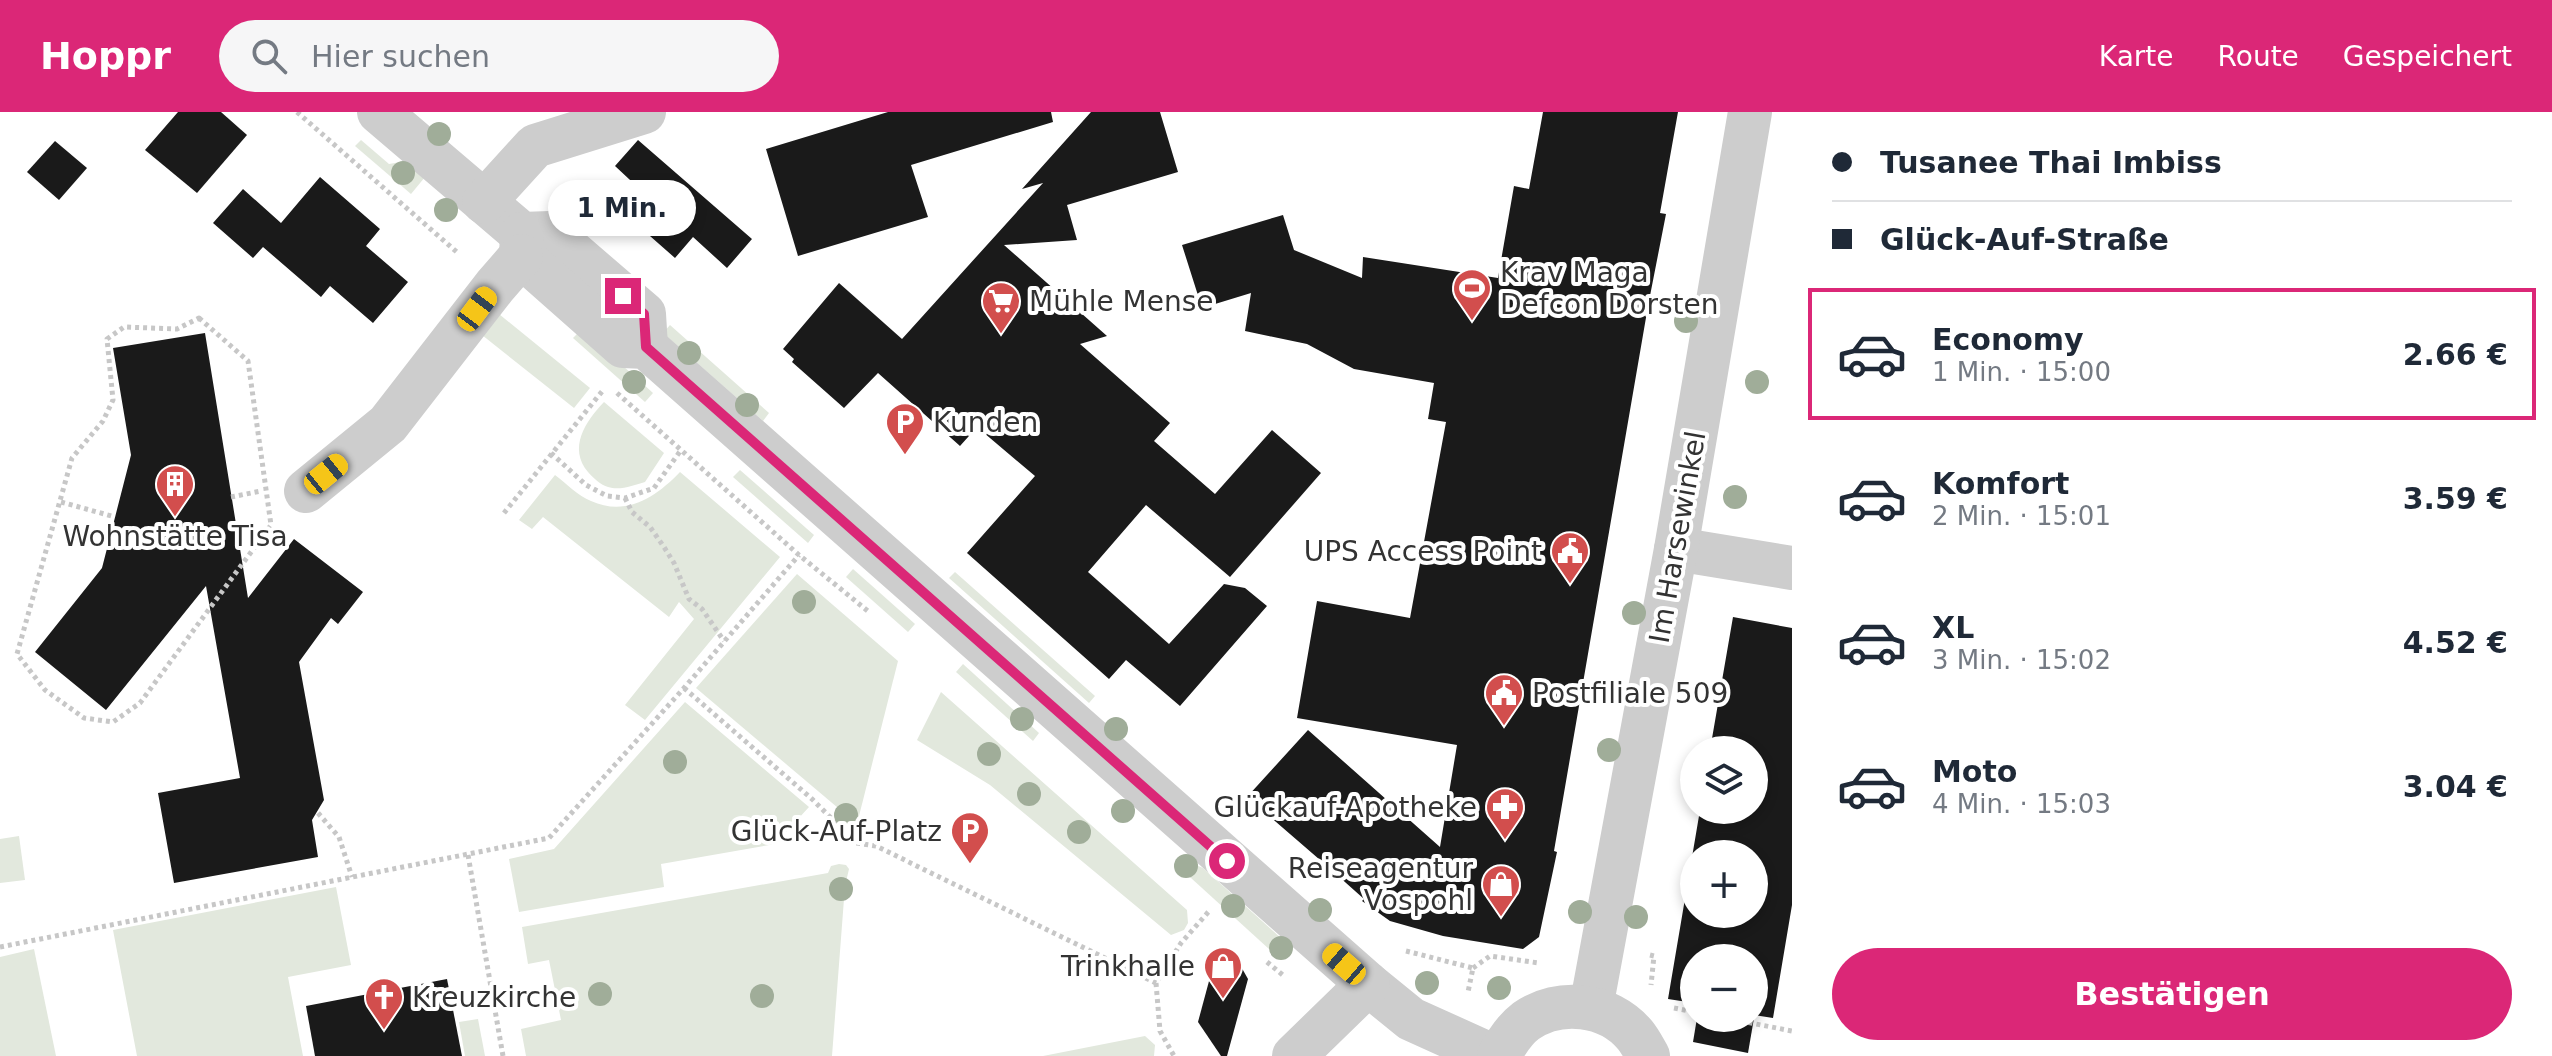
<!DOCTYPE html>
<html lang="de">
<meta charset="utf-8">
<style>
:root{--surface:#fff;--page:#f6f6f7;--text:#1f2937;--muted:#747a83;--line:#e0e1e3;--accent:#db2777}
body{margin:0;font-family:"DejaVu Sans",sans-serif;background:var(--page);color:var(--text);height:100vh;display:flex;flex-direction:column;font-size:30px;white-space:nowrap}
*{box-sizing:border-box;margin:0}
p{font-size:26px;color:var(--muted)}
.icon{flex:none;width:44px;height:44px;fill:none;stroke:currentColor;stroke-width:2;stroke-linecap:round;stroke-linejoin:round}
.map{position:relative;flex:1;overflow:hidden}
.side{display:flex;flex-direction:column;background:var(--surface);width:760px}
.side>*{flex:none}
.top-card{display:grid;align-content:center;height:176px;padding:0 40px;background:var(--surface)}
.buttons{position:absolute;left:1680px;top:624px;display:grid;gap:16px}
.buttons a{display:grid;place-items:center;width:88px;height:88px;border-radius:50%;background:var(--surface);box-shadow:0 4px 12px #0003;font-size:40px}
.end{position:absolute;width:36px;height:36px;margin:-18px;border:10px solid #db2777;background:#fff;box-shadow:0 0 0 4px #fff}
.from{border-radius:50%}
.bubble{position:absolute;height:56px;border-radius:28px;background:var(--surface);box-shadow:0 4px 12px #0003;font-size:26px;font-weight:700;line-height:56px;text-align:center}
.car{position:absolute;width:24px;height:48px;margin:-24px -12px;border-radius:10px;box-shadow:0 0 6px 2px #0007;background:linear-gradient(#f5c518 24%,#345 0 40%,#f5c518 0 76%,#345 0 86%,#f5c518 0)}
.top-card b{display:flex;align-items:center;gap:28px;height:76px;font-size:30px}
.top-card b+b{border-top:2px solid var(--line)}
.top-card i{width:20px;height:20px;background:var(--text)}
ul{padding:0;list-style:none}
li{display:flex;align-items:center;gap:24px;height:132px;margin:0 16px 12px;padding:0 24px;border:4px solid transparent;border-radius:0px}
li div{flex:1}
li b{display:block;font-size:30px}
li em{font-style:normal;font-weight:700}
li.active{border-color:var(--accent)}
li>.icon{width:72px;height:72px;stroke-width:1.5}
.primary-button{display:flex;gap:16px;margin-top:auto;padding:16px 40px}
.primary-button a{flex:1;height:92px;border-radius:48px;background:var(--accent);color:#fff;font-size:32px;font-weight:700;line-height:92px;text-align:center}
header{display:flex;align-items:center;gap:48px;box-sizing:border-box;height:112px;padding:0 40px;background:var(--accent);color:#fff}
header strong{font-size:38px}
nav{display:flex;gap:44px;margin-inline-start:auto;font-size:28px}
.search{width:560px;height:72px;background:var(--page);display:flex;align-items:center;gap:20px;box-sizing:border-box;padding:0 28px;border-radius:44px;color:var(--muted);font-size:30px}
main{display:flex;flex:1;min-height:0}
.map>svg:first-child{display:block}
.green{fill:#e2e8dd}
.building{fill:#1a1a1a;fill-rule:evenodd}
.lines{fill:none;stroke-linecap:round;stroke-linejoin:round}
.path{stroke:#c7c7c7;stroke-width:5;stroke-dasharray:4 4;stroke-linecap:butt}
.minor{stroke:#cdcdcd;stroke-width:44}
.tree{fill:#a0ad99}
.route{stroke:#db2777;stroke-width:10}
.labels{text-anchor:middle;stroke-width:8;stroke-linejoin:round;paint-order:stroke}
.poi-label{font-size:28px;fill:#333;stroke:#fff;text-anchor:start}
.street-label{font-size:28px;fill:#333;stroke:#fff}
</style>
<header>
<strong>Hoppr</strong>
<div class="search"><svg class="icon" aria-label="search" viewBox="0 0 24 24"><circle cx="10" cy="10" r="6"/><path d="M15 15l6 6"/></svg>Hier suchen</div>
<nav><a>Karte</a><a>Route</a><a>Gespeichert</a></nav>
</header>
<main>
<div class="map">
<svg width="1792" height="944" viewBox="0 0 1792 944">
<rect width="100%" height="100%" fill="#fff"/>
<g class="green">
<path d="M361,28l28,24 17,-3 19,16 -14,17 -56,-48z"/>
<path d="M499,202l91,74 -16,20 -92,-73z"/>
<path d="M670,213l99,88 -6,8 -100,-88z"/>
<path d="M582,217l71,64 -8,9 -72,-64z"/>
<path d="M604,290l60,51 -19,29c-11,3 -25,9 -37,5 -7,-2 -15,-9 -20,-15 -20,-24 -3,-50 16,-70z"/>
<path d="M740,358l74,65 -6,8 -75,-66z"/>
<path d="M680,360l100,85 -135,163 -20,-15 69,-86 -15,-17 -10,15 -126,-100 -11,12 -13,-9 36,-45c11,8 23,21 36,26 35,16 65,-4 89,-29z"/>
<path d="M853,457l62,55 -7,8 -62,-55z"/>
<path d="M955,460l140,124 -6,7 -140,-125z"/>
<path d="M797,462l101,87 -41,163 -161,-136z"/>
<path d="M963,552l76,69 -6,8 -77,-69z"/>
<path d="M941,580l246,218 1,13 -4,7 -13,5 -181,-150 -73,-45z"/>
<path d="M685,590l124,105 -34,37 -114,20 3,23 -145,25 -10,-53 45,-10z"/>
<path d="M19,724l6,44 -25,3v-44z"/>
<path d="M1186,749l17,7 89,80 -12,11 -100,-91z"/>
<path d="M839,752l7,1 3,4 -4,17 -13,170h-306l-5,-27 40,-9 -12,-60 -21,4 -6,-37 306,-54 3,-7z"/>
<path d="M336,775l15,78 -63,12 15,79h-166l-24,-126z"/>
<path d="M34,837l22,107h-56v-99z"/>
<path d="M478,907l7,37h-20l-6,-34z"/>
<path d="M1145,924l10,9 -1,11h-111z"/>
</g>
<g class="building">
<path d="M178,0h43l26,23 -50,58 -52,-43z"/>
<path d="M888,0h163l2,10 -142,43 17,52 -130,39 -32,-107z"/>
<path d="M1091,0h69l18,60 -111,33 10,35 -73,5 103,91 -27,8 90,79 -16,18 61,53 57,-64 49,43 -91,104 -84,-72 -58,67 81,72 55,-60 21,4 22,18 -87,100 -54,-46 -17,19 -142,-126 68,-77 -58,-49 -17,19 -82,-73 -34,35 -52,-46 2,-3 -11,-10 56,-66 63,56 141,-156 -21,6z"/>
<path d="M1543,0h135l-18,101 6,1 -18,92 -94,545 3,1 -18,85 -16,12 -80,-13 -53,-15 -28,-20 2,-2 -37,-33 -80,-69 61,-67 132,117 17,-102 -160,-27 20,-117 93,17 36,-196 -18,-3 6,-36 -80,-14 -47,-25 -62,-13 6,-38 -49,15 -20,-63 101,-30 11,35 68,28 1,-21 135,21 16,-92 15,3z"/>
<path d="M638,28l114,99 -25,29 -34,-31 -18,21 -50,-44 19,-21 -29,-27z"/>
<path d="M55,29l32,27 -28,32 -32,-28z"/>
<path d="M320,65l60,52 -14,17 42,36 -35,41 -43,-37 -9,11 -58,-50 -10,11 -40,-35 30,-34 38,34z"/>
<path d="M205,221l43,265 46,-59 69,53 -25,32 -7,-6 -32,44 25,138 -12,20 6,37 -144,26 -16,-90 82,-15 -34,-192 -100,124 -71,-58 67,-84 29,-113 -18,-107z"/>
<path d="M1733,505l59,11v277l-19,113 -19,-3v3v-60h-60v45l-26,-4 32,-189h54v-60h-44zM1694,742h60v60h-60z"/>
<path d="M1235,844l13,23 -21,77h-6l-23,-34 14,-52z"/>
<path d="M447,867l15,77h-147l-9,-50z"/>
<path d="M1697,906h57l-6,35 -55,-11z"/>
</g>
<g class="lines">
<g class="path">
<path d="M297,0l162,142"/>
<path d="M199,206l49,43 23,164 -131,178 -27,19 -29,-4 -39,-28 -28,-36 55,-196 31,-37 10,-21 -6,-61 17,-12 53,2z"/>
<path d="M617,281l182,162 70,57"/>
<path d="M551,341l35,32 21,11 18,2 29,-10 27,-38"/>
<path d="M231,385l30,-6"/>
<path d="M625,386l7,14 18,15 14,20 10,16 15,36 13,10 22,32"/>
<path d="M61,390l54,15"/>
<path d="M504,401l100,-124"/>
<path d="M684,576l128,111 44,44 20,3 280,137 25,-40 29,-33"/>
<path d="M318,701l21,24 13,40"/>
<path d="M468,743l35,201"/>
<path d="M0,835l549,-109 135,-150 115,-133"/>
<path d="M1406,839l67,17 -5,24"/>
<path d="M1650,843l4,1 -3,29"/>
<path d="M1267,850l17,14"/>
<path d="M1473,856l17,-12 49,7"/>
<path d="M1156,871l4,48 14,25"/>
<path d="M1674,896l20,4"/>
<path d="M1725,906l67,13"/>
</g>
<g class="minor">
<path d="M379,0l143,122 28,-1 94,81 2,33"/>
<path d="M484,90l51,-56 109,-34"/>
<path d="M522,122l-1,22 102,90 23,1 722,637 43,35 82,37"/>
<path d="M306,379l82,-67 107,-138 26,-30"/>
<path d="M1676,437l116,19"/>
<path d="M1591,896l85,-459 74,-437"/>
<path d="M1294,944l74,-72"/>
<path d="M1499,944c7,-13 15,-26 27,-35 33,-23 82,-18 109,14 5,6 9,14 13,21"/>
</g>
</g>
<g class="tree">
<circle cx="439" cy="22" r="12"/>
<circle cx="403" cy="61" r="12"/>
<circle cx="599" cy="95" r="12"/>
<circle cx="446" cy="98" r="12"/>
<circle cx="1686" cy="209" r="12"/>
<circle cx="689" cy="241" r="12"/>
<circle cx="634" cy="270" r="12"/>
<circle cx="1757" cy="270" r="12"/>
<circle cx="747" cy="293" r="12"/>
<circle cx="1735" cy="385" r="12"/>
<circle cx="804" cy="490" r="12"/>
<circle cx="1634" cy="501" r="12"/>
<circle cx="1022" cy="607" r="12"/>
<circle cx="1116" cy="617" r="12"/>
<circle cx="1609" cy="638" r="12"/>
<circle cx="989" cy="642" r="12"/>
<circle cx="675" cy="650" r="12"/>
<circle cx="1029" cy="682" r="12"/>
<circle cx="1123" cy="699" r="12"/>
<circle cx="846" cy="703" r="12"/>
<circle cx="1079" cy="720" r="12"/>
<circle cx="1186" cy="754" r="12"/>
<circle cx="841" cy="777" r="12"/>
<circle cx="1233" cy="794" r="12"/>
<circle cx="1320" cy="798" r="12"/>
<circle cx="1580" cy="800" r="12"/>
<circle cx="1636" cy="805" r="12"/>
<circle cx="1281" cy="836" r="12"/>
<circle cx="1427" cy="871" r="12"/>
<circle cx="1499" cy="876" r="12"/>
<circle cx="600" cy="882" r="12"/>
<circle cx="762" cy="884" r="12"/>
</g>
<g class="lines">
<path class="route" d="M623,184l21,18 2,33 581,514"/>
</g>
<defs>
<symbol id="stadium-pin" viewBox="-11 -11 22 30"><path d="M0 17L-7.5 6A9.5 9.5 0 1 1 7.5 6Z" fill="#d24e4d" stroke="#fff"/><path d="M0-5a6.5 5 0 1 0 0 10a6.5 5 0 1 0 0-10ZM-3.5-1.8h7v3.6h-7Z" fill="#fff"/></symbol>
<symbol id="supermarket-pin" viewBox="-11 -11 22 30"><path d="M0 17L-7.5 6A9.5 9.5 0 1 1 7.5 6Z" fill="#d24e4d" stroke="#fff"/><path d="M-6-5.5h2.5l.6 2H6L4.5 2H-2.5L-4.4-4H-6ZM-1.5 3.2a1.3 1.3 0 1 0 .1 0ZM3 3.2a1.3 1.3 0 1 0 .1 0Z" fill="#fff"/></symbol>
<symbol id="parking-pin" viewBox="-11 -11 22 30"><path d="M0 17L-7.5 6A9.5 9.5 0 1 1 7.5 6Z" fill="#d24e4d" stroke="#fff"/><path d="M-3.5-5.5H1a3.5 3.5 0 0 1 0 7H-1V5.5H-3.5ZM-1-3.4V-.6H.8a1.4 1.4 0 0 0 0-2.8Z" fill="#fff"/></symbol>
<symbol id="building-pin" viewBox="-11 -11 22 30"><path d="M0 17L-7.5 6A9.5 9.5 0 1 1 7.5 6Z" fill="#d24e4d" stroke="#fff"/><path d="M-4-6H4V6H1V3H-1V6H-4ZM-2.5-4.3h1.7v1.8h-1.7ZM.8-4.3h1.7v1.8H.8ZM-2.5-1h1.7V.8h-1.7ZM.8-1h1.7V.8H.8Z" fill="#fff"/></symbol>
<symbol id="civic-pin" viewBox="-11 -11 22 30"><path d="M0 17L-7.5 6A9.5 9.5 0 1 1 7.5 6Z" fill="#d24e4d" stroke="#fff"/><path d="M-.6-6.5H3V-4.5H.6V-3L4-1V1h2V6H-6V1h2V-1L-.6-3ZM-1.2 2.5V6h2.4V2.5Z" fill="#fff"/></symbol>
<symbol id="pharmacy-pin" viewBox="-11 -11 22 30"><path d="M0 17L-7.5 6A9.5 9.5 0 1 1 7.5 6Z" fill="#d24e4d" stroke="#fff"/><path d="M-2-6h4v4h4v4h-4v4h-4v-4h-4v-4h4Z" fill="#fff"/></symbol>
<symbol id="shop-pin" viewBox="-11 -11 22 30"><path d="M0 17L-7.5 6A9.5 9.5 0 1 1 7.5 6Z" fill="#d24e4d" stroke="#fff"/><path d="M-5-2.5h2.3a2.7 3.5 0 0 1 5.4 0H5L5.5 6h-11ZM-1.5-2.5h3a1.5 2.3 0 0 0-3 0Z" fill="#fff"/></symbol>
<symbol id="church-pin" viewBox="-11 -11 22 30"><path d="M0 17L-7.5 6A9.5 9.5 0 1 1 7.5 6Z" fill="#d24e4d" stroke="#fff"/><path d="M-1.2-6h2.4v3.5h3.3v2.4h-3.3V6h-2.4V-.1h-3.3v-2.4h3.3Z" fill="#fff"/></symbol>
</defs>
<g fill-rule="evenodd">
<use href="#stadium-pin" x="1450" y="154" width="44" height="60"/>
<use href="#supermarket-pin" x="979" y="167" width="44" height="60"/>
<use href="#parking-pin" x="883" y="288" width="44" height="60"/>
<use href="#building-pin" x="153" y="350" width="44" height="60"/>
<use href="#civic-pin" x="1548" y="417" width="44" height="60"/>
<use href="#civic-pin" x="1482" y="559" width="44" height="60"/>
<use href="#pharmacy-pin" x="1483" y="673" width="44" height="60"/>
<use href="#parking-pin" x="948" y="697" width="44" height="60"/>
<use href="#shop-pin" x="1479" y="750" width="44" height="60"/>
<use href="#shop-pin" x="1201" y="832" width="44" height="60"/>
<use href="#church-pin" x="362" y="863" width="44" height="60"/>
</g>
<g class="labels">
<g class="poi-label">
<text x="1500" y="170">Krav Maga<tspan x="1500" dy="32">Defcon Dorsten</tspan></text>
<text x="1029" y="199">Mühle Mense</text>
<text x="933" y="320">Kunden</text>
<text x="175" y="434" text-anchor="middle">Wohnstätte Tisa</text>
<text x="1542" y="449" text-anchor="end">UPS Access Point</text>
<text x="1532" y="591">Postfiliale 509</text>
<text x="1477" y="705" text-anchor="end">Glückauf-Apotheke</text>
<text x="942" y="729" text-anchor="end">Glück-Auf-Platz</text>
<text x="1473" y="766" text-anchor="end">Reiseagentur<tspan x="1473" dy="32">Vospohl</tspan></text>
<text x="1195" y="864" text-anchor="end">Trinkhalle</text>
<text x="412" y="895">Kreuzkirche</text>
</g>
<g class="street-label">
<text transform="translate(1677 425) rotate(-80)" y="10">Im Harsewinkel</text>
</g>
</g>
</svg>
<div class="buttons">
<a><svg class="icon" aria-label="layers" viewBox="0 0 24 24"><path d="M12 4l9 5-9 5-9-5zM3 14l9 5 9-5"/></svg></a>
<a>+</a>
<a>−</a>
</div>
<i class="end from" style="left:1227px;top:749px"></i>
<i class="end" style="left:623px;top:184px"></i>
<div class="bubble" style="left:548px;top:68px;width:148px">1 Min.</div>
<i class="car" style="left:477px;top:197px;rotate:37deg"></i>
<i class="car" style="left:326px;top:362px;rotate:51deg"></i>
<i class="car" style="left:1344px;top:852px;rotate:311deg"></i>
</div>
<section class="side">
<div class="top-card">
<b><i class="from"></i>Tusanee Thai Imbiss</b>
<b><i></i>Glück-Auf-Straße</b>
</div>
<ul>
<li class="active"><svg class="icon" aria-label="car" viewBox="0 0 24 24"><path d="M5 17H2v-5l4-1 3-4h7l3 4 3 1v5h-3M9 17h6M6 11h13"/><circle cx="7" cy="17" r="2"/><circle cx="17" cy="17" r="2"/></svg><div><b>Economy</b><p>1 Min. · 15:00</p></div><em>2.66 €</em></li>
<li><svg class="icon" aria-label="car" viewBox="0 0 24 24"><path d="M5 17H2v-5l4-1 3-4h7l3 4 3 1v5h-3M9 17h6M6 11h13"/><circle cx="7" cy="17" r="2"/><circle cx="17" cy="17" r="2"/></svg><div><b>Komfort</b><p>2 Min. · 15:01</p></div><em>3.59 €</em></li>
<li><svg class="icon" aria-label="car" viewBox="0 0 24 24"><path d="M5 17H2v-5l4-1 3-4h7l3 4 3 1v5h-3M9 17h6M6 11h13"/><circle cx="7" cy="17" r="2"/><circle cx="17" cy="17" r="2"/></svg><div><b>XL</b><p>3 Min. · 15:02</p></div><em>4.52 €</em></li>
<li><svg class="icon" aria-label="car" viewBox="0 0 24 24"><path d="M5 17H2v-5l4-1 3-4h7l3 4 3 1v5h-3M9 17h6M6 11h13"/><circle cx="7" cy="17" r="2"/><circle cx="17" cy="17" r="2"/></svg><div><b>Moto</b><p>4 Min. · 15:03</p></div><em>3.04 €</em></li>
</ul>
<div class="primary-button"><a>Bestätigen</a></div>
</section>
</main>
